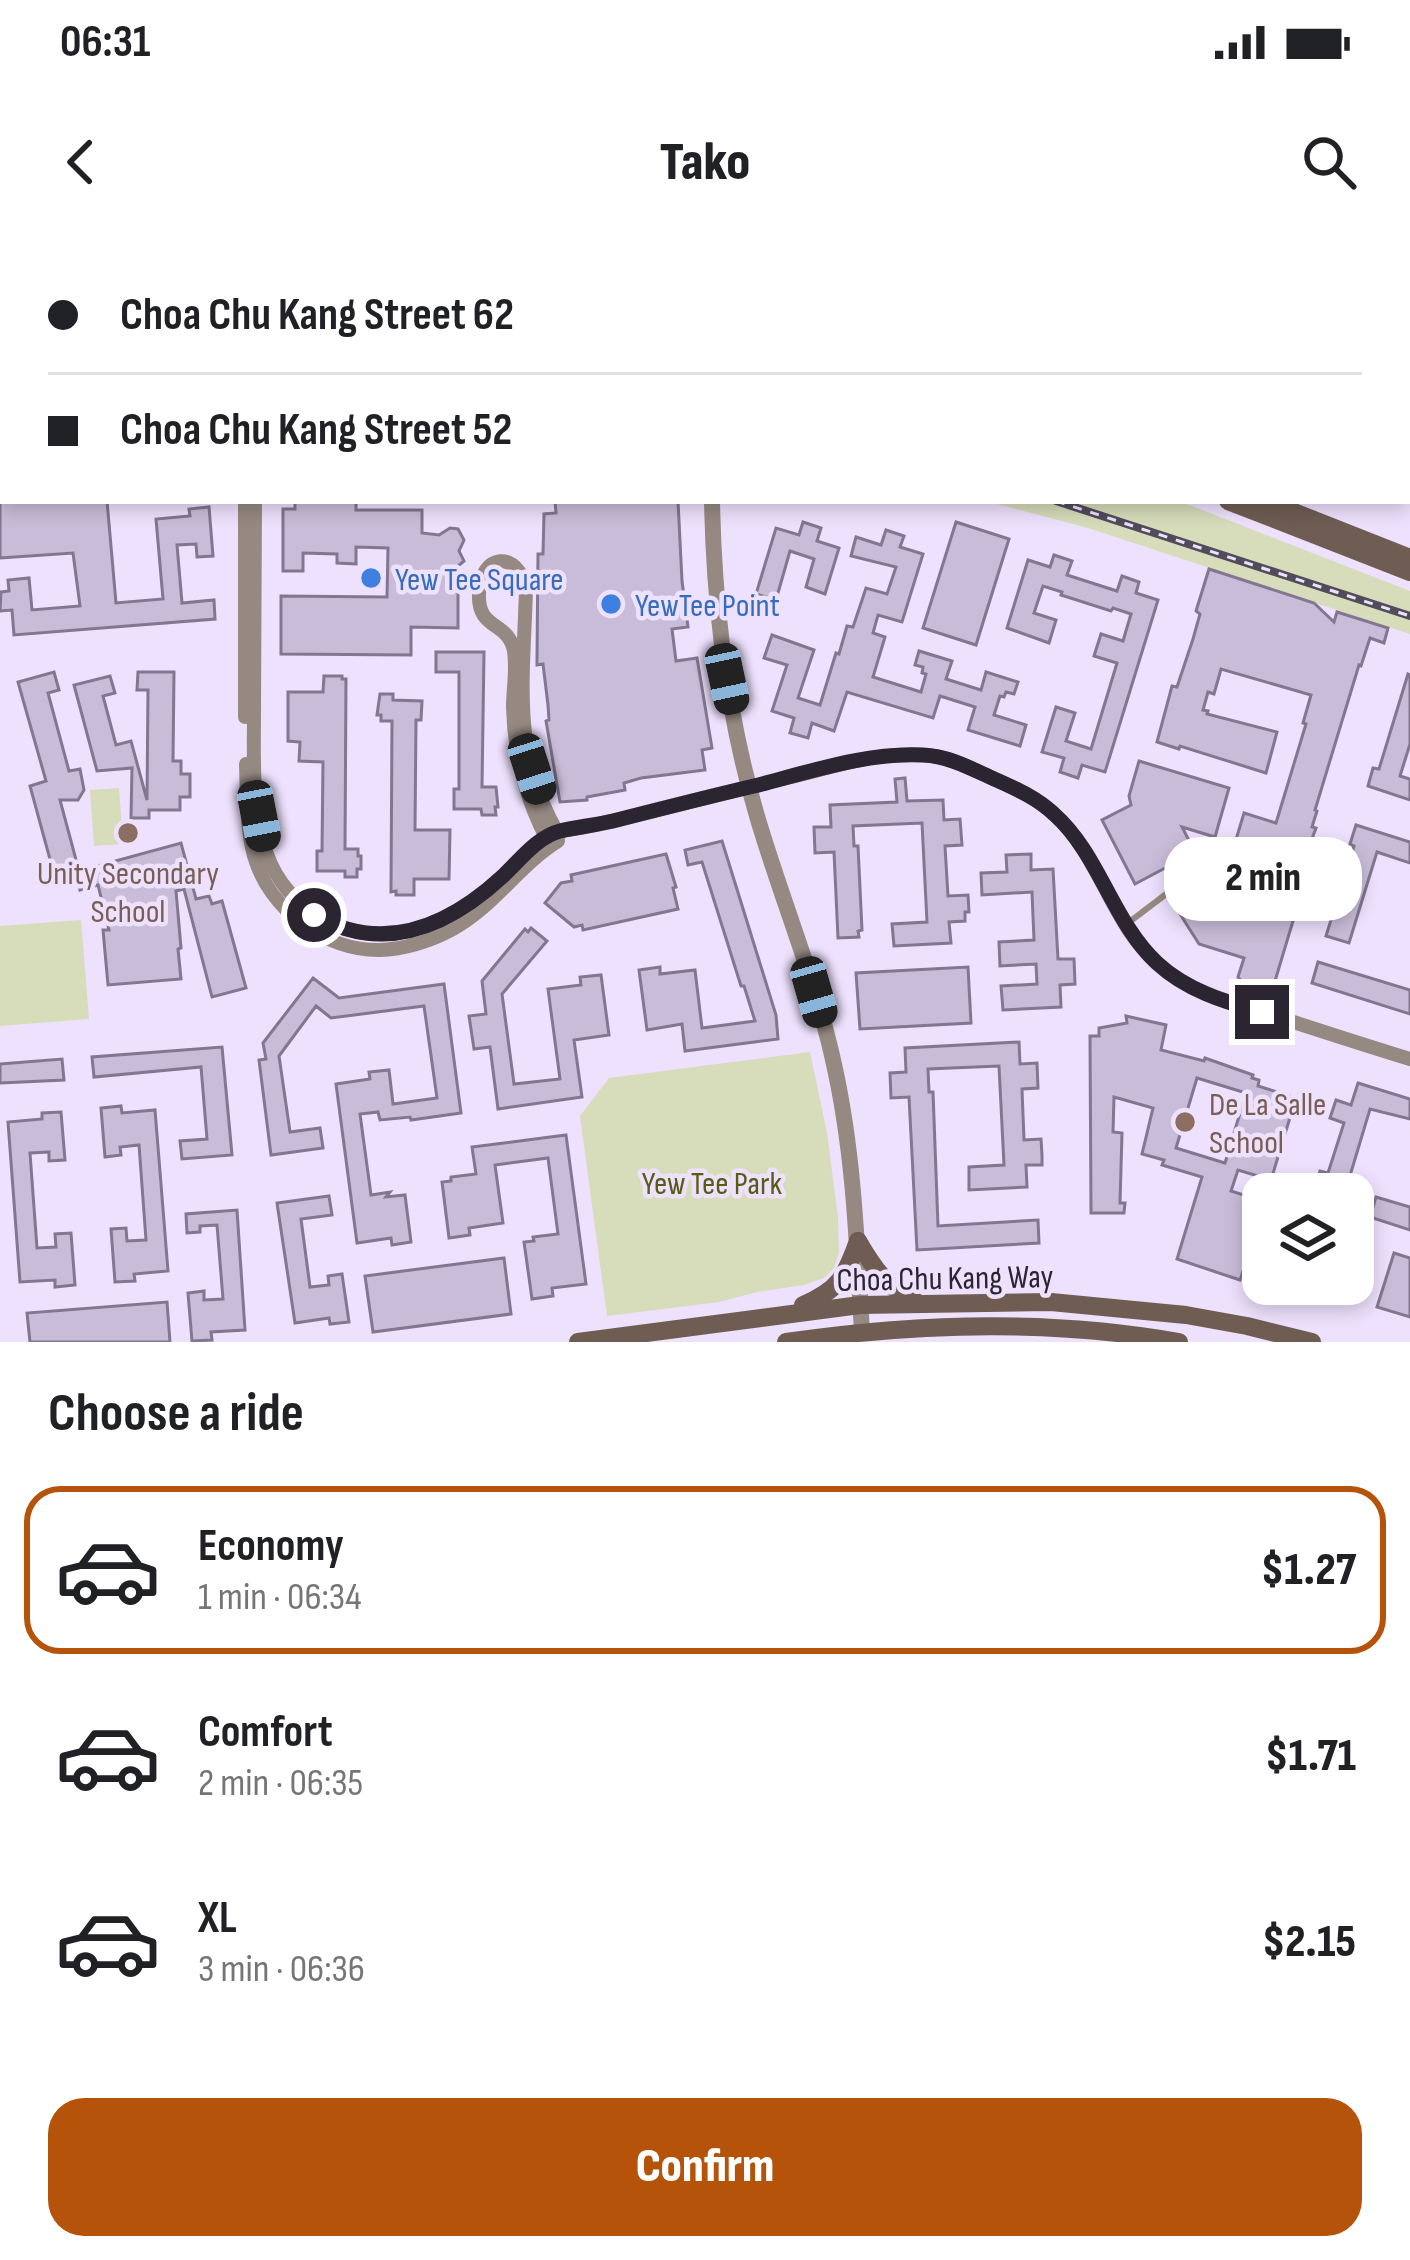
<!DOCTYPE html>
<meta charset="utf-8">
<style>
:root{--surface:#fff;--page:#f2f2f2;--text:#202124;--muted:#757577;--line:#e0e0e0;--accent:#b45309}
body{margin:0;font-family:"Sofia Sans Condensed",sans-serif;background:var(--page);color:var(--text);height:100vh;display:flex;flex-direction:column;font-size:45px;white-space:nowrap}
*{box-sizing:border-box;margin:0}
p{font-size:39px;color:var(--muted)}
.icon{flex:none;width:66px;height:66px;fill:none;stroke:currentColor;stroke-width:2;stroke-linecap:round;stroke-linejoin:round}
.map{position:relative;height:1102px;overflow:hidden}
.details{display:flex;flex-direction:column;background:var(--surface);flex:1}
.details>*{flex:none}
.guide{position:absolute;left:0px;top:0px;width:1410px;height:264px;box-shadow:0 6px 18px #0003;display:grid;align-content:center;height:264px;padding:0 48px;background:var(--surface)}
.buttons{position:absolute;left:1242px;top:933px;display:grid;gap:24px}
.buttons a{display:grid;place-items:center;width:132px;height:132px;border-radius:24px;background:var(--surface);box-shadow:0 6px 18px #0003;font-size:60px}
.end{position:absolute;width:54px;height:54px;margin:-27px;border:15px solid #2a2530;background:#fff;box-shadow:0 0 0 6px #fff}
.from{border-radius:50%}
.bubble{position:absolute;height:84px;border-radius:36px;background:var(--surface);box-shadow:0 6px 18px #0003;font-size:39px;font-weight:800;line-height:84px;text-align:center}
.car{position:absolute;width:36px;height:72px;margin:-36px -18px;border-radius:15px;box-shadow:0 0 9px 3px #0007;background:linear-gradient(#222 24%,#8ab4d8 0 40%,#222 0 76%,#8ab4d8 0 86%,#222 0)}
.guide b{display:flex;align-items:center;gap:42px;height:114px;font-size:45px}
.guide b+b{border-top:3px solid var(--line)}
.guide i{width:30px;height:30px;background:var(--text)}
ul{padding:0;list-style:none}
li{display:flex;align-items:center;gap:36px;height:168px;margin:0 24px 18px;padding:0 24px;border:6px solid transparent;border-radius:36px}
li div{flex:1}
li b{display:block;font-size:45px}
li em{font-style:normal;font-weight:800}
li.active{border-color:var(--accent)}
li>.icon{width:108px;height:108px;stroke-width:1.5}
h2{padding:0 48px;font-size:54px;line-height:144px}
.primary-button{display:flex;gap:24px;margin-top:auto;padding:24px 48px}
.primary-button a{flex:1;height:138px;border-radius:36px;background:var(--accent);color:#fff;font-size:48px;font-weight:800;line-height:138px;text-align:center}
.status{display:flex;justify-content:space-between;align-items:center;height:84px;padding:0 60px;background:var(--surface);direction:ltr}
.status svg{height:33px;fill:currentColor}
header{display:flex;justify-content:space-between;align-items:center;height:156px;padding:0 48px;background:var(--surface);font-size:54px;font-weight:800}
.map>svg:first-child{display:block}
.green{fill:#d7dcbb}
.building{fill:#c9bcd9;stroke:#827691;stroke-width:3;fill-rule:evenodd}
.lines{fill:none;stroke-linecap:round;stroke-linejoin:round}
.service{stroke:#968982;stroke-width:6}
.minor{stroke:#968982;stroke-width:14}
.tertiary{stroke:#968982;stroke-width:16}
.secondary{stroke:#6f5d53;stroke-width:18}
.rail-casing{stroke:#524b5a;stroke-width:8}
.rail{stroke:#eee1fe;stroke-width:3;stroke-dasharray:9;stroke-linecap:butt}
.route{stroke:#2a2530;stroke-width:15}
.shop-dot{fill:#3f7fe0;stroke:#eee1fe;stroke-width:4.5}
.education-dot{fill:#8d6e63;stroke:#eee1fe;stroke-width:4.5}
.labels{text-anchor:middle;stroke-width:9;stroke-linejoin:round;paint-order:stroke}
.shop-label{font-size:33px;fill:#366cbe;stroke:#eee1fe;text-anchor:start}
.education-label{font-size:33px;fill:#785e54;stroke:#eee1fe}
.park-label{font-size:33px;fill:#565c14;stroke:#eee1fe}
.street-label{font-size:33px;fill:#2a2530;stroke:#eee1fe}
</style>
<div class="status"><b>06:31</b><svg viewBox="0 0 49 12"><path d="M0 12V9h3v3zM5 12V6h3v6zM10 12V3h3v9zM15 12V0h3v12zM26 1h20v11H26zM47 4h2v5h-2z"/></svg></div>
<header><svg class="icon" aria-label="back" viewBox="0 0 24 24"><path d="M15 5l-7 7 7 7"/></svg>Tako<svg class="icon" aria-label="search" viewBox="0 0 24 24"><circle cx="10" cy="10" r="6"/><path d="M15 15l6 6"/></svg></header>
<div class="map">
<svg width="1410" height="1102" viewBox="0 0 1410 1102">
<rect width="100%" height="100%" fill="#eee1fe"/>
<g class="green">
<path d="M986,261h193l231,90v43l-322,-106z"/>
<path d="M119,548l4,56 -29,2 -4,-56z"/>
<path d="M81,680l8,99 -89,7v-100z"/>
<path d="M810,812l17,81 11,84 1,36 -5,15 -10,10 -20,7 -47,7 -38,10 -112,14 -27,-200 29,-38z"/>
</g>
<g class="building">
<path d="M107,261l9,102 47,-4 -7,-80 34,-3 -1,-7 20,-2 4,49 -16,1 -1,-13 -19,1 5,58 32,-3 1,19 -201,16 -2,-25 -12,1 1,-19 8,-1 -1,-11 21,-2 3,32 48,-4 -7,-53 -73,5v-56z"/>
<path d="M295,261h61v9h66v23l17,2 11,-7 8,1 6,11 -5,11 5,10 -6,5v62l-47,-1v28l-130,-1v-58l106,1 1,-49 -32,-1v17l-19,-1v-9l-34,-1v18h-20v-62h12z"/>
<path d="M555,261h123l4,80 6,46 -16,2 4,32 21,-3 15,90 -10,2 3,20 -64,8 -17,5 1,7 -38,7v3l-27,2 -14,-81 3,-1 -1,-15 -5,-41 -6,1v-7l1,-104h5l1,-40 12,-1z"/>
<path d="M803,282l18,6 -4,13 22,7 -14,46 -19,-7 8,-28 -24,-8 -14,49 -20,-6 20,-66 23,7z"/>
<path d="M956,282l53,17 -33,106 -53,-17z"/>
<path d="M886,290l18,6 -4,11 23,7 -21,68 -24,-7 -5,18 12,4 -12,40 48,15 5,-18 -4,-1 1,-6 -8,-2 4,-14 33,10 -6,18 35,11 5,-18 32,10 -4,12 -8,-2 -2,5 -4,-1 -6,19 32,10 -6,21 -52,-16 7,-23 -35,-11 -7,22 -86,-26 -13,39 -22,-8 -4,15 -18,-5 4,-15 -22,-7 15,-46 -23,-7 8,-23 42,15 -16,48 22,7 16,-52 3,1 8,-28 6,1 13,-39 21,6 9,-27 -45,-11 5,-19 25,8z"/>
<path d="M1054,315l18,6 -5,14 50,16 5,-15 17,6 -3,11 22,7 -53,172 -23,-7 -4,13 -18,-6 4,-14 -22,-6 14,-45 19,6 -9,28 25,8 26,-86 -23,-7 7,-22 22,7 8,-27 -18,-6 -2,3 -50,-16 1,-3 -19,-6 -9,27 22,7 -7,23 -42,-15 21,-68 22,7z"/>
<path d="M1209,329l105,34 20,19 3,-10 51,16 -4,15 -14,-5 -9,28 -2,-1 -44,145 2,1 -5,16 4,1 -17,45 -64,-24v-6l9,-30 32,10 30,-99 -3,-1 8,-28 -90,-26 -7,25 -6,-2 -5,18 5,1 -1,3 70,18 -11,41 -86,-27 -1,3 -22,-7 15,-56 5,1 16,-48 7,-25 -4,-3z"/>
<path d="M436,412h48l-2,135h14l2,20h-3l1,8h-14l-1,-6h-27v-20h5v-117h-23z"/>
<path d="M54,432l5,18 -11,3 21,78 11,-2 4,21 -6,10h-18l19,71 102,-28 15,56 13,-3 3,8 10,-3 24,87 -34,9 -28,-108 -8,2 5,57 -3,1 3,30 -73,6 -5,-55h6l-11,-45 -18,5 -2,-11 -21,6 -27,-99 16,-5 -28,-99z"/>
<path d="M138,432h36l-1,89h8v13h9v23h-10v13h-31v8h-18l1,-50 -35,3 -23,-86 36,-9 5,17 -12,3 13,49 15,-4 16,59 1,-110h-11z"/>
<path d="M1408,434l2,1v69l-10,32 10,3v21l-42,-14 5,-18 6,1z"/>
<path d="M324,436h18v3h4l-1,170h13v7h3v13h-4v8h-12v-6h-28v-20h5l1,-89 -24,-1 1,-19 -12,-1v-49h35z"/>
<path d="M380,454h13v6l29,1 -1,19h-5l-1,110h35l-1,49h-35v16h-18v-4l-5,1 1,-171h-11v-6h-4z"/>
<path d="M1139,521l90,27 -14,49 -33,-10 13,25 -60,32 -33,-64 29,-15 -2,-9z"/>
<path d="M905,538l2,23 36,-1 1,20 16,-1 2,26 -17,1 3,50 20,-1 1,17h-4v9l-16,1 2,21 -57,3 -2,-22 35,-2 -5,-99 -69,3 1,20h4l4,84 -4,1 1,6 -21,1 -4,-86 -19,1 -1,-26h17l-1,-22 67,-3 -2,-23z"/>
<path d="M1356,585l54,17v21l-33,-11 -28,91 -23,-7 28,-90 -4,-2z"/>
<path d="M722,601l54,174 2,24 -93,12 -3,-27 -35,6 -8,-60 21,-3v7l35,-4 7,58 53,-7 -11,-35h-3l-39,-124 -14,3 -3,-15z"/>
<path d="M666,614l10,33 -3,1 5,21 -95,21 -1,-5 -8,2 -29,-24 16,-20 11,-2 -1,-6z"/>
<path d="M1031,614v16l22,-1 5,90h16l1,25 -15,1 1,22 -58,3 -2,-24 36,-2 -1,-20 -36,2 -1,-24 35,-2 -2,-48 -50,3 -1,-22 26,-1 -1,-17z"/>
<path d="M1241,642l58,19 -27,90 -31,-10 -3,-4 6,-19 -45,-14 -19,-30 13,-6 -1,-4 36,-19 2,3z"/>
<path d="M531,688l16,13 -45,53 12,90 46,-5 -12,-90 33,-4 -1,-8 21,-2 8,60 -35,5 8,57 -84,12 -8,-62 -16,2 -5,-33 17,-2 -4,-33 43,-52 3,3z"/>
<path d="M1318,722l92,28v24l-98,-31z"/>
<path d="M968,727l3,56 -111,6 -4,-56z"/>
<path d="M313,738l26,20 105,-14 17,129 -50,7 -1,-3 -30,3 -2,-8 -18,2 11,81 19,-3 -4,5 19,-2 6,47 -19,3 -1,-7 -34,5 -21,-159 34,-5 -1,-7 20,-2 4,34 44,-6 -13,-92 -93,12 -15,-12 -37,50 11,76 30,-4 3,20 -52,7 -12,-95 7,-1 -3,-16z"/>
<path d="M1126,776l40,9 -5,25 43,11 1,-3 48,17 -1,3 7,2 -1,6 38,12 -25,82 -33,-10 -7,21 32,10v14l-17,57 -3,-1 -3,9 -63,-21 25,-82 -40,-12 2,-5 -22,-6 11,-46 -39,-11 -1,35 9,1 -2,70h5l-1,10h-33l-1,-177h9v-8l28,-5zM1197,838l49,15 -21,70 -49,-15z"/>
<path d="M1019,802l1,22 17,-1 1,25 -16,1 2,51 17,-1 1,16v10h-16l1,22 -58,3v-23l35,-2 -5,-99 -71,3 1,23h4l5,134 100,-6 1,23 -122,7 -8,-153 -18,1 -1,-25 16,-1 -1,-24z"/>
<path d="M222,807l10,108 -50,4 -2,-18 27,-2 -6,-72 -107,10 -2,-20z"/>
<path d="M62,819l2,21 -64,3v-19z"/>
<path d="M1358,843l52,16v20l-40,-10 -21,70 3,1 -4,13 -32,-10 4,-12 8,2 16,-50 -14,-5 6,-18 15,5z"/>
<path d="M121,866l1,7 33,-3 13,161 -34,3 1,7 -20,1 -4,-53 15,-1 1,13 19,-1 -7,-95 -19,2 1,8 -16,2 -4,-49z"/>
<path d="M61,872l4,48 -16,1v-9l-19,1 7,95 19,-1 -1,-13 16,-1 4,52 -20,2v-7l-35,2 -12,-160 34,-3v-6z"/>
<path d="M566,895l20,149 -34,4 1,8 -21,3 -8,-57 10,-1 -1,-4 25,-3 -10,-76 -53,7 8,58 -34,5 1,7 -21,3 -7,-56 9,-1v-4l25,-3 -4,-27z"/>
<path d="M329,956l3,19 -31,4 9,68 19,-2 -1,-9 14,-2 7,48 -19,2 -1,-6 -34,5 -18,-120z"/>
<path d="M1376,957l34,10v23l-40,-13z"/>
<path d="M237,970l8,120 -34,2 1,8 -20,1 -4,-48 16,-2v9l19,-1 -6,-74 -17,1v6l-13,1 -1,-19z"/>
<path d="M1394,1013l16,5v59l-33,-10z"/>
<path d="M504,1018l7,56 -138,18 -8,-56z"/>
<path d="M167,1062l3,40h-140l-3,-29z"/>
</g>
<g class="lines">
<path class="service" d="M1128,683l79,-60 14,-7"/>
<g class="minor">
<path d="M255,261c0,70 -1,139 -1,209 0,46 -3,99 13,144 19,55 80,90 137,78 39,-8 72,-31 101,-58 15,-14 29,-32 48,-40 8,-4 18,-4 27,-6 17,-3 35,-8 53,-12 52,-13 105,-26 158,-39 46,-11 95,-28 143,-21 20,3 40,14 59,22 23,10 44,19 62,37 47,43 57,115 109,154 33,25 69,34 108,46 46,15 92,30 138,44"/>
<path d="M245,477v-216"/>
<path d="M246,524c1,30 0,63 8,92 15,53 71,95 126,94 24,-1 50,-9 71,-20 42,-22 68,-65 107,-89"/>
<path d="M548,601c-22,-40 -34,-88 -35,-134 0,-18 4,-38 1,-56 -6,-31 -37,-20 -35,-58 2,-40 38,-43 47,-5 -2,88 -16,166 33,247"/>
</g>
<g class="tertiary">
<path d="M691,0l1,3"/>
<path d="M712,261c2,106 15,213 45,315 25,85 60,167 78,253 19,87 22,176 27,264"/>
</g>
<g class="secondary">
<path d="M0,124h3"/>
<path d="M0,138h3"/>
<path d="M1228,261l182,71"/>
<path d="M1266,261l144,57"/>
<path d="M858,1001c15,26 30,48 57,60"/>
<path d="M803,1065c36,-15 42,-28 55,-64"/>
<path d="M578,1102l282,-37 191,-3 135,13 61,11 65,16"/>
<path d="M786,1102c129,-19 264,-23 393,0"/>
</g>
<defs>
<g id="rail">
<path d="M0,197h3"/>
<path d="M1056,261l354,115"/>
</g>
</defs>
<use href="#rail" class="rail-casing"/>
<use href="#rail" class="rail"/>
</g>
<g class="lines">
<path class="route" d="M314,675c70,40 135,11 189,-39 17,-16 34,-39 57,-45 17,-4 36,-6 53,-10 47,-12 94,-24 141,-35 55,-14 113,-34 169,-31 25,1 47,13 69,23 22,10 44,19 62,36 46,41 58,107 103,149 29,27 67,39 105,49"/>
</g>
<g class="shop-dot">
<circle cx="371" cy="338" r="12"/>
<circle cx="611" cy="364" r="12"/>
</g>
<g class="education-dot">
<circle cx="128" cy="593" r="12"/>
<circle cx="1185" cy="882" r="12"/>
</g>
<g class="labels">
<g class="shop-label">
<text x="395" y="350">Yew Tee Square</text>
<text x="635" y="376">YewTee Point</text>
</g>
<g class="education-label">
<text x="128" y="644">Unity Secondary<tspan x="128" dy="38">School</tspan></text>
<text x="1209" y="875" text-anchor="start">De La Salle<tspan x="1209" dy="38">School</tspan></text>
</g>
<g class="park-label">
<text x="712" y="954">Yew Tee Park</text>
</g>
<g class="street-label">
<text transform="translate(945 1037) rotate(-1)" y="12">Choa Chu Kang Way</text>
</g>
</g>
</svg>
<div class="buttons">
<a><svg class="icon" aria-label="layers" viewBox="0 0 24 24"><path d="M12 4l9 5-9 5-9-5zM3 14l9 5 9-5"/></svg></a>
</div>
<i class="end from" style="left:314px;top:675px"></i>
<i class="end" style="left:1262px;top:772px"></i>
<div class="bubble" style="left:1164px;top:597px;width:198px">2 min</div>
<i class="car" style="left:727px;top:439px;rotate:168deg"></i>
<i class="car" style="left:532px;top:529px;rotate:162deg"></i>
<i class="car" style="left:259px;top:576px;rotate:169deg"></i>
<i class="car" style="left:814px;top:752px;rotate:164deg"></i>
<div class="guide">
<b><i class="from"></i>Choa Chu Kang Street 62</b>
<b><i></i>Choa Chu Kang Street 52</b>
</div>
</div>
<section class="details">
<h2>Choose a ride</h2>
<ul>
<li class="active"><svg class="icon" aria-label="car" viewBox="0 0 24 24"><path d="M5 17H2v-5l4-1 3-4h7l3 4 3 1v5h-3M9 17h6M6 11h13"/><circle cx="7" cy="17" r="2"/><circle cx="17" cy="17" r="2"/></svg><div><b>Economy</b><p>1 min · 06:34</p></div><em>$1.27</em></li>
<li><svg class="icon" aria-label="car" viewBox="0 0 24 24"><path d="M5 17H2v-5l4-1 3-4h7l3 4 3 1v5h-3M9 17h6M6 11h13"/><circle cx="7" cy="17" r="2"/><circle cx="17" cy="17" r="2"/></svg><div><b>Comfort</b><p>2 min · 06:35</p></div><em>$1.71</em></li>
<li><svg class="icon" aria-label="car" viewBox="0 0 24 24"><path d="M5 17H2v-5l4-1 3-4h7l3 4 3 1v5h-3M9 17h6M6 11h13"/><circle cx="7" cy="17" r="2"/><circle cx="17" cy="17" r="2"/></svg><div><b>XL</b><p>3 min · 06:36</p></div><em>$2.15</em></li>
</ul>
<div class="primary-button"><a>Confirm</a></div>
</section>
